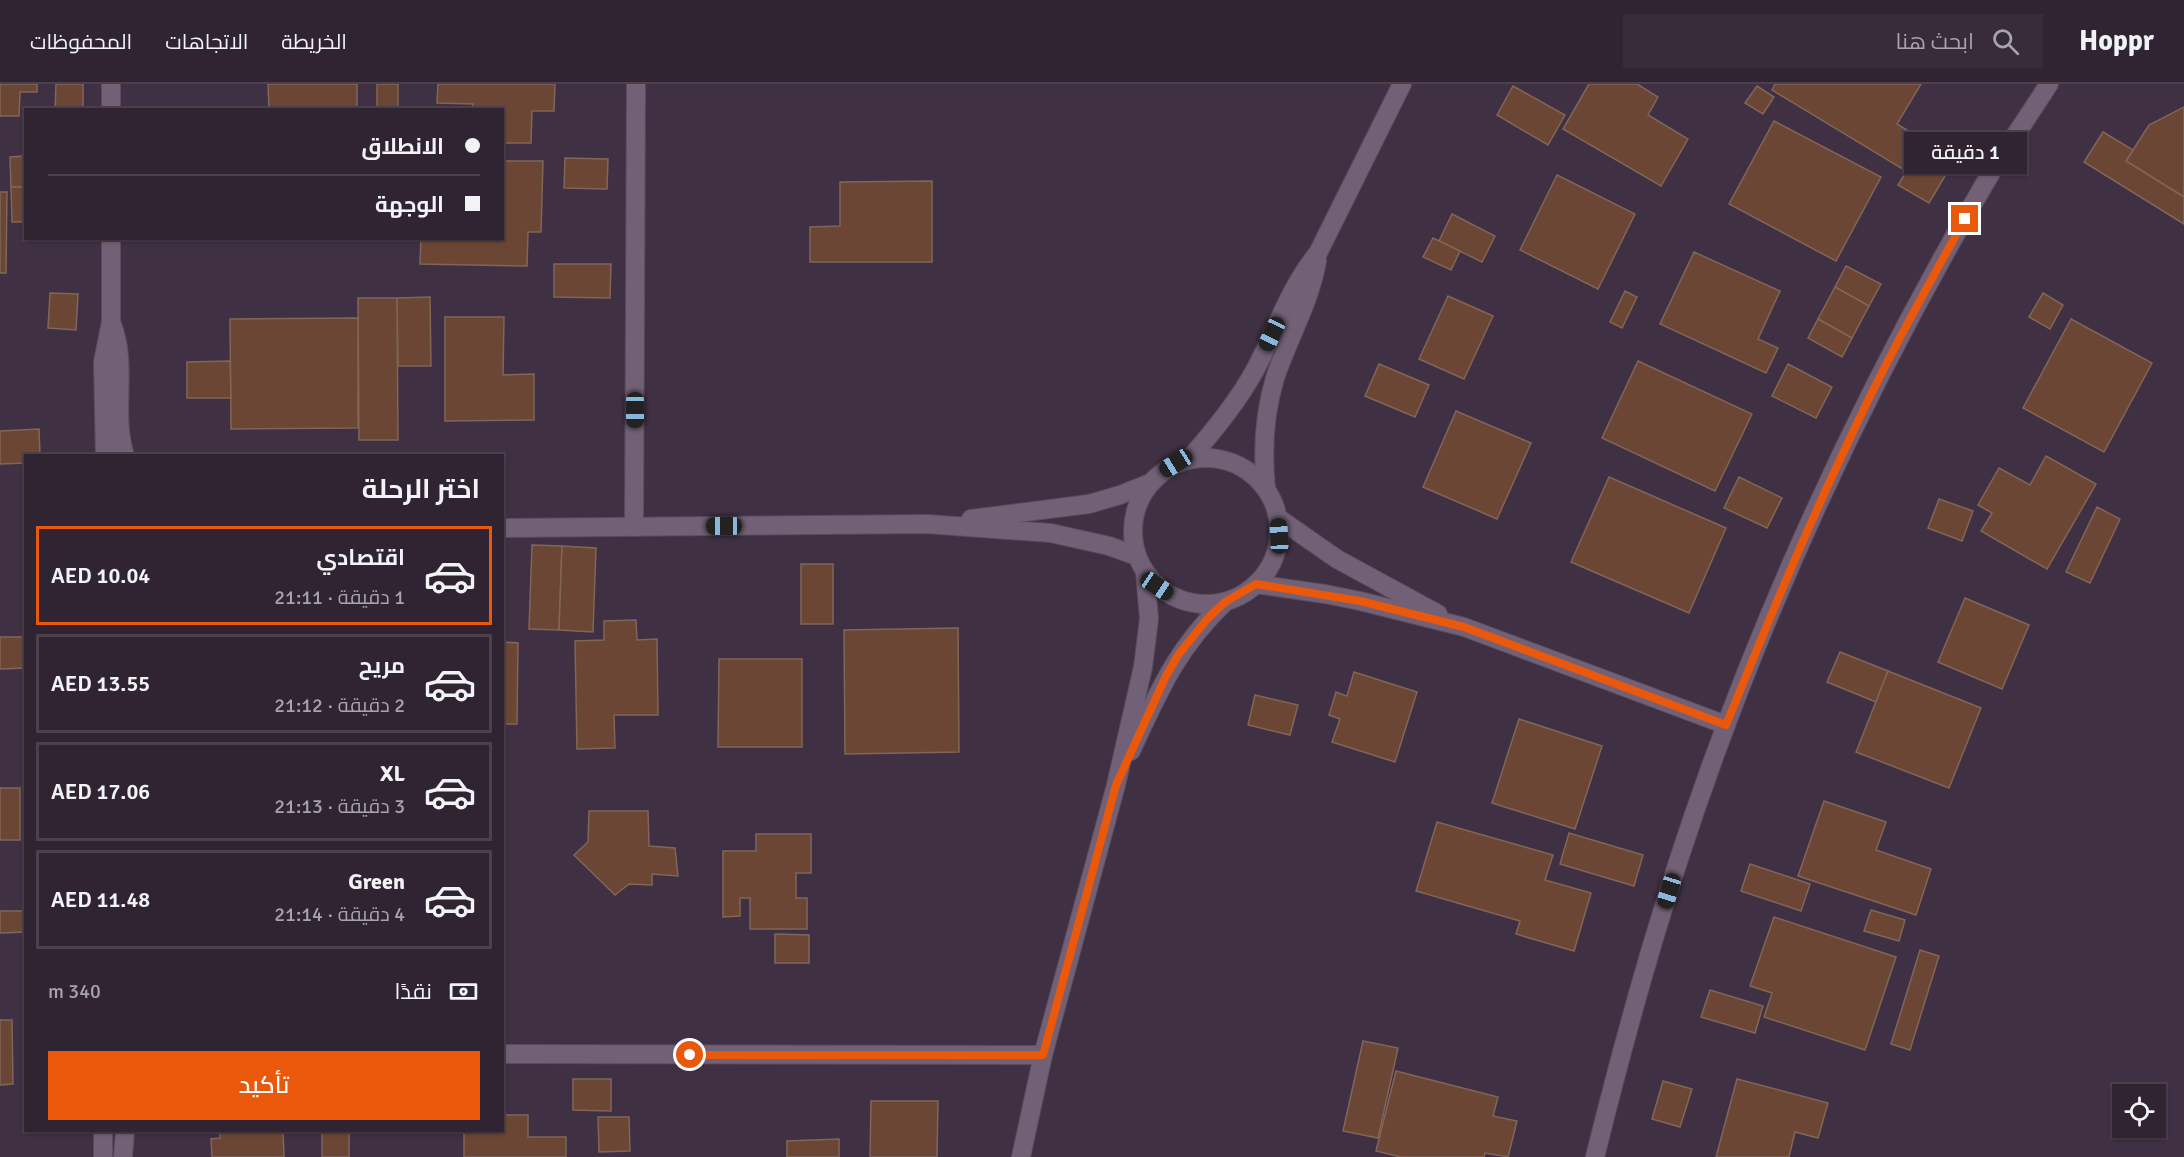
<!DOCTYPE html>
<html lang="ar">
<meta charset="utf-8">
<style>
:root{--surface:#302432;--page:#382c3a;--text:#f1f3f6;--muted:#a8a4ac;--line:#4b414d;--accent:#ea580c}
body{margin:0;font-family:Signika,Cairo,sans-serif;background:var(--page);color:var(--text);direction:rtl;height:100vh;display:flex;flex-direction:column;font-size:22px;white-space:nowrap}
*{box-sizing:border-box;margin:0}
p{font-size:20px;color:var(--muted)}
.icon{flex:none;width:33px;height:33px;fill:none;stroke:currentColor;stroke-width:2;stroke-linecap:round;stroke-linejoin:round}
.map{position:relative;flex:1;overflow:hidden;direction:ltr}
.drawer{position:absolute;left:24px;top:370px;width:480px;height:678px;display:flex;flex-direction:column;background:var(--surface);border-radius:0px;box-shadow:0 2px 4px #0004,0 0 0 2px var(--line);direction:rtl}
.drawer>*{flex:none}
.top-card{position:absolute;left:24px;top:24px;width:480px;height:132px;border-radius:0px;box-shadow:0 2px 4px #0004,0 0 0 2px var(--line);direction:rtl;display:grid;align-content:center;height:132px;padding:0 24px;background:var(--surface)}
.tools{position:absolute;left:2112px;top:1000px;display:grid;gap:12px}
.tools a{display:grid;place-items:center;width:54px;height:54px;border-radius:0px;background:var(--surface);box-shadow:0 2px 4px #0004,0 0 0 2px var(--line);font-size:30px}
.end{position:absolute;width:27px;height:27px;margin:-14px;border:8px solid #ea580c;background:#fff;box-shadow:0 0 0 3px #fff}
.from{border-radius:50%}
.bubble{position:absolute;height:42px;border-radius:0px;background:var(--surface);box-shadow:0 2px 4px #0004,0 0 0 2px var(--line);font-size:20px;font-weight:600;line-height:42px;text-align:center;direction:rtl}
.car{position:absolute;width:18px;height:36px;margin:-18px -9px;border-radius:8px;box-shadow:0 0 4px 2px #0007;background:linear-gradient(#222 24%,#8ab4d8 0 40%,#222 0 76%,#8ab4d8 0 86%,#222 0)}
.top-card b{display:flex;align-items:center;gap:21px;height:57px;font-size:22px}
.top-card b+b{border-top:2px solid var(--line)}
.top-card i{width:15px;height:15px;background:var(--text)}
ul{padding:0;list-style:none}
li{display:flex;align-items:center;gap:18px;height:99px;margin:0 12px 9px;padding:0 12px;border:3px solid var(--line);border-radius:0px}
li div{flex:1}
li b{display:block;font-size:22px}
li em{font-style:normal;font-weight:600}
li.selected{border-color:var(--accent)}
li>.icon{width:54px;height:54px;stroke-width:1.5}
h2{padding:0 24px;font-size:27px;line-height:72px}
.pay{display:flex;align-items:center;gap:15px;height:66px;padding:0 24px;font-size:22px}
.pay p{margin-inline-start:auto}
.action{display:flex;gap:12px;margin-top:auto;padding:12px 24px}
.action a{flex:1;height:69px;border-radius:0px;background:var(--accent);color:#fff;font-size:24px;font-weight:600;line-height:69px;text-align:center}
header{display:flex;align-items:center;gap:36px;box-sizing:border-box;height:84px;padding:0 30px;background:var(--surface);border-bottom:2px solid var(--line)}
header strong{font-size:28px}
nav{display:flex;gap:33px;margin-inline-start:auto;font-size:21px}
.search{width:420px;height:54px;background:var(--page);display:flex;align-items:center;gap:15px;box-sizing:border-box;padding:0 21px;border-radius:0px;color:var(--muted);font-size:22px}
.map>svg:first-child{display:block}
.building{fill:#6b4634;stroke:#806659;stroke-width:1.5}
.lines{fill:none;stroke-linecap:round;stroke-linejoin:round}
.minor-casing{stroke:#594c5c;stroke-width:20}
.minor{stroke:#726176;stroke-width:18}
.route{stroke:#ea580c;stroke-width:8}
</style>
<header>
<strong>Hoppr</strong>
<div class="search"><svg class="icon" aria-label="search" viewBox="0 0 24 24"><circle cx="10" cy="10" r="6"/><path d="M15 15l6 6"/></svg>ابحث هنا</div>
<nav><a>الخريطة</a><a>الاتجاهات</a><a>المحفوظات</a></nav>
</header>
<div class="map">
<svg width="2184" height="1073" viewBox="0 0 2184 1073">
<rect width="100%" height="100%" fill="#403043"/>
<g class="building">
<path d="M0,0h37v8h-17l-1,24h-19z"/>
<path d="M56,0h27v26h-28z"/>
<path d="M268,0h89v26h-88z"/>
<rect x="377" y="0" width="21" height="26"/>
<path d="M438,0h117l-1,27h-22l-1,32h-29v-33h-30l1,-6 -36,-1z"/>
<path d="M1589,0h48l21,13 -10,18 40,24 -27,47 -98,-57z"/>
<path d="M1775,0h146l-24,40 28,17 -19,30 -134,-81z"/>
<path d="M1513,2l52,29 -17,30 -51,-30z"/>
<path d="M1757,2l17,11 -11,17 -18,-11z"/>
<path d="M2184,23v90l-58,-36 23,-36z"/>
<path d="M1774,37l107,56 -45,84 -107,-57z"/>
<path d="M2103,48l30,18 -7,11 58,36v27l-100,-62z"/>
<path d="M25,60l1,43h-15l-1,-30 15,-1z"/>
<path d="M565,74l43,1 -1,30 -43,-1z"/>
<path d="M1915,74l30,18 -16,27 -31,-18z"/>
<path d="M502,77h41l-2,71h-13l-1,34 -107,-2 1,-26h81z"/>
<path d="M1557,91l78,39 -37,75 -78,-39z"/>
<path d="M932,97v81h-122v-35l30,-1v-44z"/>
<path d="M11,103h15v35h-14z"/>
<path d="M0,108h7l-1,81h-6z"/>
<path d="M1452,130l43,22 -13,26 -43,-21z"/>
<path d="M1433,154l27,13 -9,19 -28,-13z"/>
<path d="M1694,168l86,39 -22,48 20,9 -12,25 -106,-49z"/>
<path d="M554,180h57l-1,34 -56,-1z"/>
<path d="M1846,182l35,18 -12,22 -34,-19z"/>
<path d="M1835,203l34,19 -17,32 -34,-19z"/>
<path d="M1625,207l12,6 -15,31 -12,-6z"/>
<path d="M50,209l28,1 -2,36 -28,-2z"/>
<path d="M2043,209l20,12 -13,24 -21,-12z"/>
<path d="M1448,212l45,20 -29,63 -45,-20z"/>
<path d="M430,213l1,69h-33l-1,-68z"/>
<path d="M358,214h39l1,142h-39z"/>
<path d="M445,233h59l-1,58 31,-1v46l-89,1z"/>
<path d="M358,234v110l-127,1 -1,-110z"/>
<path d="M1818,235l34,19 -10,19 -34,-19z"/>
<path d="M2071,235l81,44 -48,89 -81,-44z"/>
<path d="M230,277l1,37h-44v-36z"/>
<path d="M1638,277l114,53 -37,77 -113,-53z"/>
<path d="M1379,280l50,21 -14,32 -50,-21z"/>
<path d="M1788,280l44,23 -16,31 -44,-22z"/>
<path d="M1456,327l75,32 -34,76 -74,-32z"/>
<path d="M39,345l1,27h-14v7l-26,1v-33z"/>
<path d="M2046,372l50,28 -49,85 -66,-38 11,-18 -14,-8 21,-37 31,17z"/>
<path d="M1609,393l117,51 -37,85 -118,-51z"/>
<path d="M1739,393l43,21 -15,30 -43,-20z"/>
<path d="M1939,415l34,12 -11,30 -34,-13z"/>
<path d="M2097,423l23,12 -30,64 -24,-11z"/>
<path d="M532,461l30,1 -3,84 -30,-1z"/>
<path d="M562,462l34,2 -3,84 -34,-2z"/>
<rect x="801" y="480" width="32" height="60"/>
<path d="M1965,514l64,27 -27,64 -64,-27z"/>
<path d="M636,536l1,20 20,-1 1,76h-44l1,33 -38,1 -2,-108 29,-1v-19z"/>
<path d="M958,544l1,124 -114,2 -1,-124z"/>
<path d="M0,553h26v31l-26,1z"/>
<path d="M502,558l16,1 -1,81h-15z"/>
<path d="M1840,568l48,19 -12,31 -49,-20z"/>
<path d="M719,575h83v88h-84z"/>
<path d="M1888,587l93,37 -32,80 -93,-36z"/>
<path d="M1354,588l63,20 -22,70 -63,-20 8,-23 -11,-4 7,-23 11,4z"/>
<path d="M1255,611l43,10 -8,30 -42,-10z"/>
<path d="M1519,635l83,27 -27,83 -83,-26z"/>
<rect x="0" y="704" width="20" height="52"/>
<path d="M1824,717l62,21 -10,28 55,19 -15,46 -118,-39z"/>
<path d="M589,727h59l1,35 26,2 3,28 -26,-2v11l-23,-1 -14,11 -41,-40 14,-13z"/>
<path d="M1437,738l116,33 -8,25 46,13 -17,58 -58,-17 4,-13 -104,-30z"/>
<path d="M1569,749l74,22 -9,31 -74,-22z"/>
<path d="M756,750h55v39h-15v25h11v31h-57v-31h-10v18l-17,1v-66h33z"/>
<path d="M1750,780l60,20 -9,27 -60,-20z"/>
<path d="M1871,826l34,10 -6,21 -35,-10z"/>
<path d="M0,827h26v21l-26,1z"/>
<path d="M1774,833l122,40 -31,93 -101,-33 8,-24 -22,-7z"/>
<path d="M775,850l34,1v28h-34z"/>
<path d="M1920,866l19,6 -29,94 -19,-6z"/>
<path d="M1710,906l53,16 -8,27 -54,-16z"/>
<path d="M0,936h12l1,64 -13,1z"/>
<path d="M1363,957l35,7 -20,90 -35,-7z"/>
<path d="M1396,987l102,26 -5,19 24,5 -9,36 -23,-4 -1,4h-83l-25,-6z"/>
<path d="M573,995h38v32l-38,-1z"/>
<path d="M1737,995l91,24 -10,35 -23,-6 -6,25h-73z"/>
<path d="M1663,997l29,8 -12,38 -28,-8z"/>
<path d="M871,1017h67l-1,56h-67z"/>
<path d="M502,1031h26v22h38v20h-102v-26h38z"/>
<path d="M598,1033h31l1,34 -31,1z"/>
<path d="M220,1047h63l1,26h-72l-1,-18 9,-1z"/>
<rect x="322" y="1047" width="27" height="26"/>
<path d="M839,1055v18h-52v-16z"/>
</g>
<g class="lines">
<defs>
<g id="minor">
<path d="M111,26v-26"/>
<path d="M111,238c18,42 0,90 14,134"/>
<path d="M105,372l-2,-94 8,-40v-84"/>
<circle cx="1206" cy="447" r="73"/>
<path d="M1189,375c24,-27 48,-56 66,-89 21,-39 34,-82 63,-117l84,-169"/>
<path d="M1266,404c-4,-38 -2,-73 9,-110 13,-39 35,-76 42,-117"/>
<path d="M1278,434l59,41 101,55"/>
<path d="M971,435l118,-15 31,-9 30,-12"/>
<path d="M634,443l2,-443"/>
<path d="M502,444l425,-4 124,9 58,13 28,10"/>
<path d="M1256,500l69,10 35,7 104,26 262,98"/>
<path d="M1131,667c28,-60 45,-102 94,-149"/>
<path d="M502,970l541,1"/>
<path d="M103,1047v26"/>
<path d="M123,1073l2,-26"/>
<path d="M1021,1073l22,-102 73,-270 27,-118 6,-48 -4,-47"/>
<path d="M1595,1073c24,-97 50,-194 81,-289 77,-238 183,-469 309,-685 20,-34 43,-66 64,-99"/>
</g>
</defs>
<use href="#minor" class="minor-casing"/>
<use href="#minor" class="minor"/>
</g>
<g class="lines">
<path class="route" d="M690,971h353l73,-270 50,-109 12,-21 30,-37 17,-16 31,-18 104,17 104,26 262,98c38,-93 76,-186 119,-276 36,-79 78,-155 120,-230"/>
</g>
</svg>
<div class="tools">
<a><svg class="icon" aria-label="locate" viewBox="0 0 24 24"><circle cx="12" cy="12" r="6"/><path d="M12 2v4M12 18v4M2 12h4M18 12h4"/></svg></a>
</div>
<i class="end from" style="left:690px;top:971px"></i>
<i class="end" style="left:1965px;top:135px"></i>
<div class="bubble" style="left:1904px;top:48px;width:123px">1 دقيقة</div>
<i class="car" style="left:1272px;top:250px;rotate:205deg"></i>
<i class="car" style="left:635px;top:326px;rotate:180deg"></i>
<i class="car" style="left:1176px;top:379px;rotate:238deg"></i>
<i class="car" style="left:724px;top:442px;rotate:270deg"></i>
<i class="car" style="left:1279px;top:452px;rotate:357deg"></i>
<i class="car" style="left:1157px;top:502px;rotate:124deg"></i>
<i class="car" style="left:1669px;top:807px;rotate:197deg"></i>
<div class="top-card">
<b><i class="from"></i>الانطلاق</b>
<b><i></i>الوجهة</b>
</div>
<section class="drawer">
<h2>اختر الرحلة</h2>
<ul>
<li class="selected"><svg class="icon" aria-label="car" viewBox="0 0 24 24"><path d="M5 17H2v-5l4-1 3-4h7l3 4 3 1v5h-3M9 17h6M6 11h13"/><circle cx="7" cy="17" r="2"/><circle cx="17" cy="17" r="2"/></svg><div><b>اقتصادي</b><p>1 دقيقة · 21:11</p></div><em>AED 10.04</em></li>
<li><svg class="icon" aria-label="car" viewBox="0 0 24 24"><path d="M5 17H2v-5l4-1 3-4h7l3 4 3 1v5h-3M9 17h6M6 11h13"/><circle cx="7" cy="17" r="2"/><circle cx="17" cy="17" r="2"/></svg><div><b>مريح</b><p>2 دقيقة · 21:12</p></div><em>AED 13.55</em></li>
<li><svg class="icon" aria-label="car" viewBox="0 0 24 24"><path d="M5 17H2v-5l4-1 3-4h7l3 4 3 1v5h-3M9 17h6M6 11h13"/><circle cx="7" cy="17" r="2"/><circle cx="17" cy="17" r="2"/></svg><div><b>XL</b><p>3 دقيقة · 21:13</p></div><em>AED 17.06</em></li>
<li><svg class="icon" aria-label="car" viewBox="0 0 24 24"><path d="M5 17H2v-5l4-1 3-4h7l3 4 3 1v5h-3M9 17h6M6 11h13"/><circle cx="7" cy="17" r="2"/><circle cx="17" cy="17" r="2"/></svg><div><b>Green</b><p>4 دقيقة · 21:14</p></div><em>AED 11.48</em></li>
</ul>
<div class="pay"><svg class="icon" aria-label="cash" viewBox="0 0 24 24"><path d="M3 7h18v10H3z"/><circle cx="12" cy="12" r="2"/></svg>نقدًا<p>340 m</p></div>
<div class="action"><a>تأكيد</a></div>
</section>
</div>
